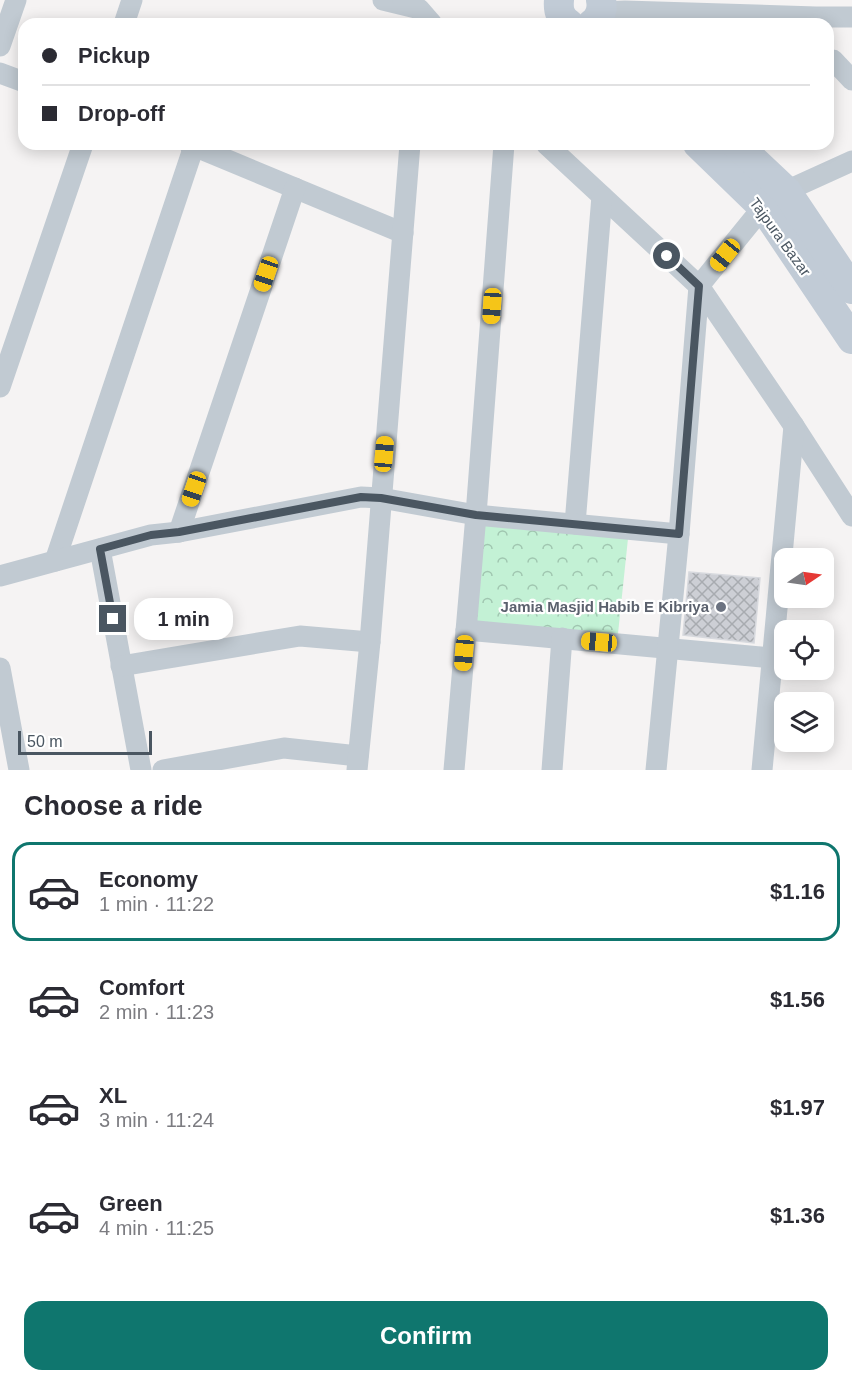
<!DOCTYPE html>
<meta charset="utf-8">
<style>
:root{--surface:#fff;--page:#f2f2f3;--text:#2b2b33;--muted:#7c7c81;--line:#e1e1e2;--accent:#0f766e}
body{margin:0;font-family:Arial,sans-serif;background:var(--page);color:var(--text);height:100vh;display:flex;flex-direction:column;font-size:22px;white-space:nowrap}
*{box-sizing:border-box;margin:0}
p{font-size:20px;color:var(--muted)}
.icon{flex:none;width:33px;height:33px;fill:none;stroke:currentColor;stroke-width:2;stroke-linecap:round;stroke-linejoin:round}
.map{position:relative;height:770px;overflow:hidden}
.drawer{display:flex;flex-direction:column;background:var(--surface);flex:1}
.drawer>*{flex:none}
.banner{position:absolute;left:18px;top:18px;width:816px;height:132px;border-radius:18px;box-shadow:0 3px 15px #0003;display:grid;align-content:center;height:132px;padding:0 24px;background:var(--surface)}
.needle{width:39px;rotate:77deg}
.fabs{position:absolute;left:774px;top:548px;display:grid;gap:12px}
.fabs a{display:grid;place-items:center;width:60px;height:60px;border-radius:12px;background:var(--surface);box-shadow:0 3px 15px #0003;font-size:30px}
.scale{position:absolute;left:18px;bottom:15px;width:134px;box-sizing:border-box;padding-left:6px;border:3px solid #4a5661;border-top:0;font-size:16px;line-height:21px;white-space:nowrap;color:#4a5661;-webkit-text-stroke:4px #fff;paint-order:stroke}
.end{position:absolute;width:27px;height:27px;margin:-14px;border:8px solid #4a5661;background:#fff;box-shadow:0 0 0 3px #fff}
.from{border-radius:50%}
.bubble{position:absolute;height:42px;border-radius:18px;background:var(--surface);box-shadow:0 3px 15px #0003;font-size:20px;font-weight:700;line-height:42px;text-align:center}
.car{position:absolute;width:18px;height:36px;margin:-18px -9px;border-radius:8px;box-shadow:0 0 4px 2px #0007;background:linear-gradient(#f5c518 24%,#345 0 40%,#f5c518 0 76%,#345 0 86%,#f5c518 0)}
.banner b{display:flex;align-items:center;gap:21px;height:57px;font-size:22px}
.banner b+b{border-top:2px solid var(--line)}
.banner i{width:15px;height:15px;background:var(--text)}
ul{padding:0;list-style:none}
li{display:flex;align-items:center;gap:18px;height:99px;margin:0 12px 9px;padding:0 12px;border:3px solid transparent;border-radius:18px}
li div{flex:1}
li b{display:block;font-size:22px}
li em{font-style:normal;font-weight:700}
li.active{border-color:var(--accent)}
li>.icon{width:54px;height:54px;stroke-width:1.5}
h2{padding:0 24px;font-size:27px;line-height:72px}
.action{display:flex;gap:12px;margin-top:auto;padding:12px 24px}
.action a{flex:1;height:69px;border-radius:18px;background:var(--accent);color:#fff;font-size:24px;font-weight:700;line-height:69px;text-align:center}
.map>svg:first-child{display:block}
.park{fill:url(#park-crowns)}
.building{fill:url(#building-cross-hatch);stroke:#d7d9de;stroke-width:1.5}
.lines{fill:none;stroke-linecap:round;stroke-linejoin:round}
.street{stroke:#c1cad2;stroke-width:21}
.secondary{stroke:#c1cbd6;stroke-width:30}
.route{stroke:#4a5661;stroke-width:8}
.worship-dot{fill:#6b7280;stroke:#fff;stroke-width:2}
.labels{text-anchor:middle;stroke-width:4.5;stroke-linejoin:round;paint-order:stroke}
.street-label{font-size:15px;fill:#4a5661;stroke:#fff}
.worship-label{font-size:15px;font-weight:bold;fill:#5b616d;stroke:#fff;text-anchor:end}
</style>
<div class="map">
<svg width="852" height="770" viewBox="0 0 852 770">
<defs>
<pattern id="park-crowns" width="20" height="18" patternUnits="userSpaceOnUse" patternTransform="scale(1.5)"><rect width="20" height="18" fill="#c3f1d5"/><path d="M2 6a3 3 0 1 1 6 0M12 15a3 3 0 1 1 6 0" fill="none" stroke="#a0c6b0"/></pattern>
<pattern id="building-cross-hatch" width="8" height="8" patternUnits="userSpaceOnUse" patternTransform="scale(1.5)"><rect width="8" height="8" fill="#cdcfd5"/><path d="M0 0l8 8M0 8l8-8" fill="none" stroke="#a8abb0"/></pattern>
</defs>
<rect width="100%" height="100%" fill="#f5f3f3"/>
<path class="park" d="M476,515l153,14 -12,114 -151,-13z"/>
<path class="building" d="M689,572l71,6 -6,65 -71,-8z"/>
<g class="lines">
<g class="street">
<path d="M383,0l33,8"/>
<path d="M403,0l16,9 13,15"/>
<path d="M601,12l24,-1 191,6h36"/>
<path d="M124,24l8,-24"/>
<path d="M0,46l16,-46"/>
<path d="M833,60l19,20"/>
<path d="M0,73l24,9"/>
<path d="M189,144l214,89"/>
<path d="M546,144l153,142 95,140 58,90"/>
<path d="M0,387l83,-243"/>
<path d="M575,524l27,-328"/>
<path d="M179,532l116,-344"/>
<path d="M100,549l41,221"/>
<path d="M55,561l139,-415"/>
<path d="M0,576l151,-41 28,-3 182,-35 20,1 95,17 203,19"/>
<path d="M466,630l307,28"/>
<path d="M121,666l179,-30 70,6"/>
<path d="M0,668l19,102"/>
<path d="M163,770l121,-22 74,8"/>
<path d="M357,770l13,-128 40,-498"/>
<path d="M454,770l22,-255 28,-371"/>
<path d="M552,770l10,-132"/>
<path d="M656,770l23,-236 20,-248 64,-79 23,-16 66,-30"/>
<path d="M762,770l32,-344"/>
</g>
<g class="secondary">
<path d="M559,0c-1,10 1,18 10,24"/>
<path d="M592,24c8,-6 11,-14 9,-24"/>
<path d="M698,144l65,63 89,132"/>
<path d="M736,144l50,47 66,98"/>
</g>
</g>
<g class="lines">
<path class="route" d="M113,619l-13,-70 51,-14 28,-3 182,-35 20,1 95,17 203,19 20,-248 -32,-30"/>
</g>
<circle class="worship-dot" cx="721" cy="607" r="6"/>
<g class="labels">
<g class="street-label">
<text transform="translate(780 237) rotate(54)" y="5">Tajpura Bazar</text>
</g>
<g class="worship-label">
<text x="709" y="612">Jamia Masjid Habib E Kibriya</text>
</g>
</g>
</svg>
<div class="fabs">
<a><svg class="needle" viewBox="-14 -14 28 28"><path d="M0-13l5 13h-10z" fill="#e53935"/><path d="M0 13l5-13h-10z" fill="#7c7c81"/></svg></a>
<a><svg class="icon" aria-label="locate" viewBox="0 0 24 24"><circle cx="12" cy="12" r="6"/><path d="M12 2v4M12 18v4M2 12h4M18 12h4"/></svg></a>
<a><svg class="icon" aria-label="layers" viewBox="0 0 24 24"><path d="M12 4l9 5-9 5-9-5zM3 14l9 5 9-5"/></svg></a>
</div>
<div class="scale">50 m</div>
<i class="end from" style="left:667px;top:256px"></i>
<i class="end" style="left:113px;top:619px"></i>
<div class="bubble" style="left:134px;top:598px;width:99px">1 min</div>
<i class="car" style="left:725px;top:255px;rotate:219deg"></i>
<i class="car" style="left:266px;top:274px;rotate:199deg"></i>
<i class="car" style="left:492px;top:306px;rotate:184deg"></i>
<i class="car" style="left:384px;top:454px;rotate:5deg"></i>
<i class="car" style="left:194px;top:489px;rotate:199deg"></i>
<i class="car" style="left:599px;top:642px;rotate:275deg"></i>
<i class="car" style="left:464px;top:653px;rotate:185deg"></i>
<div class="banner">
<b><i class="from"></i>Pickup</b>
<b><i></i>Drop-off</b>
</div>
</div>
<section class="drawer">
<h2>Choose a ride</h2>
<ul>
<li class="active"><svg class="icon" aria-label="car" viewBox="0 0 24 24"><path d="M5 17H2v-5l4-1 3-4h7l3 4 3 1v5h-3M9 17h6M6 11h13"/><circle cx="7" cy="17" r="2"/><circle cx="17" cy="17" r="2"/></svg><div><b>Economy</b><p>1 min · 11:22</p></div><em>$1.16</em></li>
<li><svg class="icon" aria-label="car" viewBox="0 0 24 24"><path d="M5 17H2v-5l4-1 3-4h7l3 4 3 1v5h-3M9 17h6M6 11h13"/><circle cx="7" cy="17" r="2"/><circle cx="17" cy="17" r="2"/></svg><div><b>Comfort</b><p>2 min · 11:23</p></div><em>$1.56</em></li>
<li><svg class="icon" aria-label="car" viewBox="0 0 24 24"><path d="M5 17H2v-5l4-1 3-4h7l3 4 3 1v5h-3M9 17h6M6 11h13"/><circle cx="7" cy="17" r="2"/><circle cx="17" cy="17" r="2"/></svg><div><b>XL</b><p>3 min · 11:24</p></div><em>$1.97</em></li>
<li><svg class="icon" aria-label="car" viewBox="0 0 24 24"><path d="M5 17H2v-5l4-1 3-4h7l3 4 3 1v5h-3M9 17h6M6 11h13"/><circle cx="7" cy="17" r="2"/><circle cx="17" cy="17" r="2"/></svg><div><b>Green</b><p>4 min · 11:25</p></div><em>$1.36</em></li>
</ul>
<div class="action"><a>Confirm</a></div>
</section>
